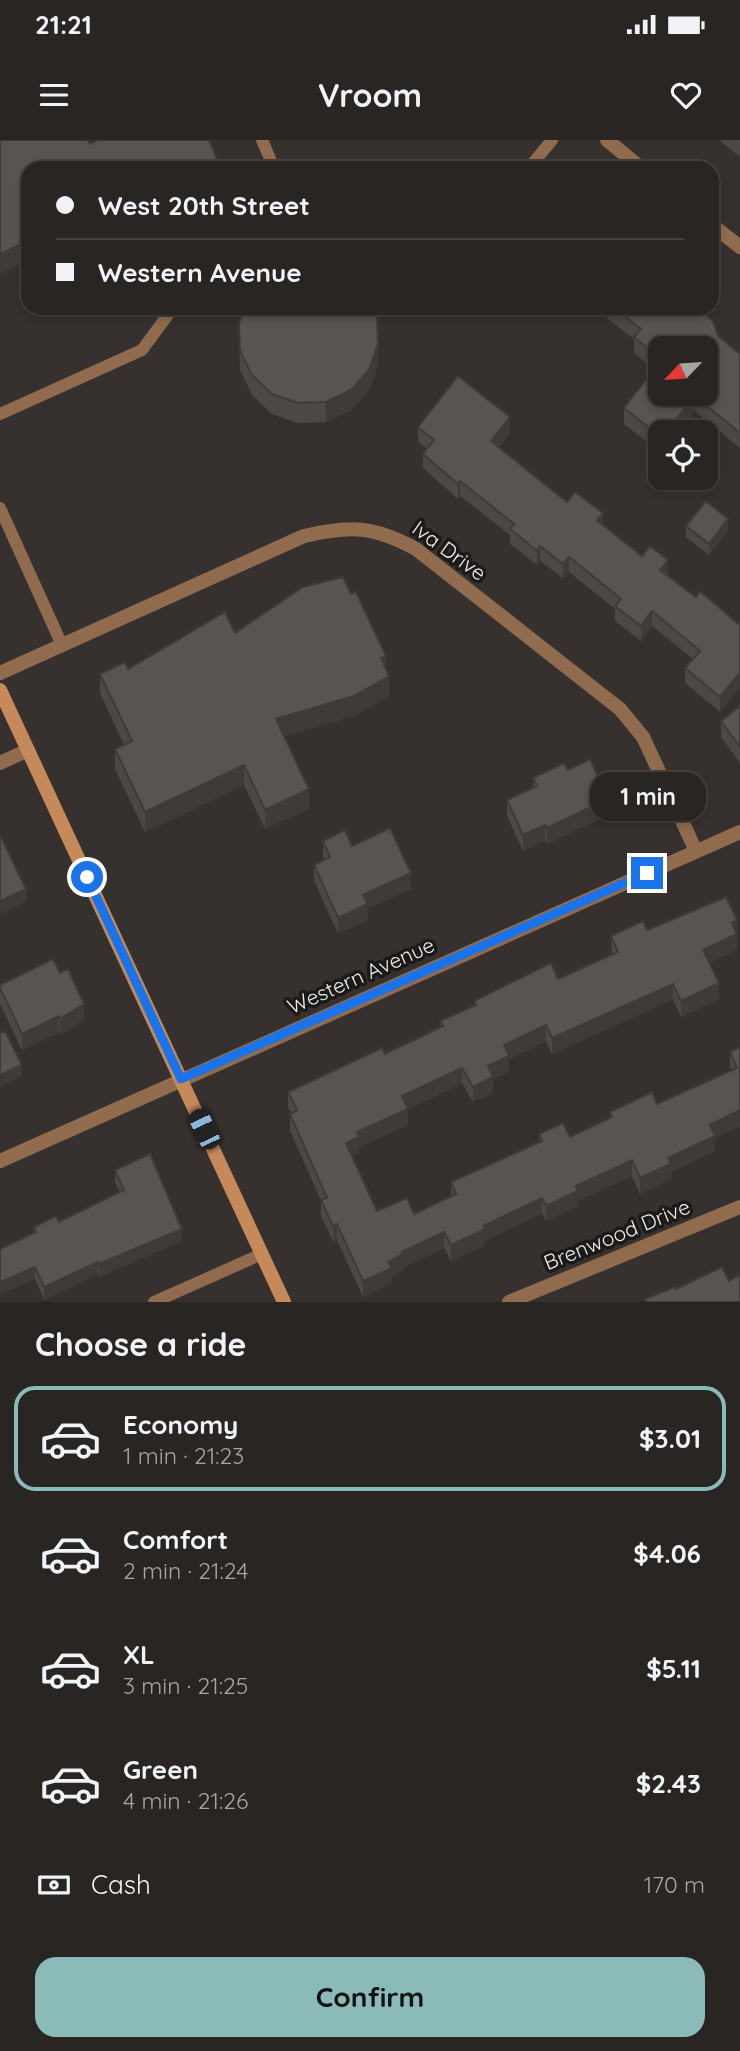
<!DOCTYPE html>
<meta charset="utf-8">
<style>
:root{--surface:#282522;--page:#302d2a;--text:#f1f3f6;--muted:#a5a5a5;--line:#444240;--accent:#8bbbb9}
body{margin:0;font-family:Quicksand,sans-serif;background:var(--page);color:var(--text);height:100vh;display:flex;flex-direction:column;font-size:26px;white-space:nowrap}
*{box-sizing:border-box;margin:0}
p{font-size:23px;color:var(--muted)}
.icon{flex:none;width:38px;height:38px;fill:none;stroke:currentColor;stroke-width:2;stroke-linecap:round;stroke-linejoin:round}
.map{position:relative;height:1162px;overflow:hidden}
.sheet{display:flex;flex-direction:column;background:var(--surface);flex:1}
.sheet>*{flex:none}
.top-card{position:absolute;left:21px;top:21px;width:698px;height:154px;border-radius:21px;box-shadow:0 4px 10px #0003,0 0 0 2px var(--line);display:grid;align-content:center;height:154px;padding:0 35px;background:var(--surface)}
.needle{width:46px;rotate:245deg}
.buttons{position:absolute;left:648px;top:196px;display:grid;gap:14px}
.buttons a{display:grid;place-items:center;width:70px;height:70px;border-radius:14px;background:var(--surface);box-shadow:0 4px 10px #0003,0 0 0 2px var(--line);font-size:35px}
.end{position:absolute;width:32px;height:32px;margin:-16px;border:9px solid #1a73e8;background:#fff;box-shadow:0 0 0 4px #fff}
.from{border-radius:50%}
.bubble{position:absolute;height:49px;border-radius:21px;background:var(--surface);box-shadow:0 4px 10px #0003,0 0 0 2px var(--line);font-size:23px;font-weight:700;line-height:49px;text-align:center}
.car{position:absolute;width:21px;height:42px;margin:-21px -10px;border-radius:9px;box-shadow:0 0 5px 2px #0007;background:linear-gradient(#222 24%,#8ab4d8 0 40%,#222 0 76%,#8ab4d8 0 86%,#222 0)}
.top-card b{display:flex;align-items:center;gap:24px;height:66px;font-size:26px}
.top-card b+b{border-top:2px solid var(--line)}
.top-card i{width:18px;height:18px;background:var(--text)}
ul{padding:0;list-style:none}
li{display:flex;align-items:center;gap:21px;height:105px;margin:0 14px 10px;padding:0 21px;border:4px solid transparent;border-radius:21px}
li div{flex:1}
li b{display:block;font-size:26px}
li em{font-style:normal;font-weight:700}
li.selected{border-color:var(--accent)}
li>.icon{width:63px;height:63px;stroke-width:1.5}
h2{padding:0 35px;font-size:32px;line-height:84px}
.pay{display:flex;align-items:center;gap:18px;height:77px;padding:0 35px;font-size:26px}
.pay p{margin-inline-start:auto}
.button{display:flex;gap:14px;margin-top:auto;padding:14px 35px}
.button a{flex:1;height:80px;border-radius:21px;background:var(--accent);color:#111;font-size:28px;font-weight:700;line-height:80px;text-align:center}
.status{display:flex;justify-content:space-between;align-items:center;height:49px;padding:0 35px;background:var(--surface);direction:ltr}
.status svg{height:19px;fill:currentColor}
header{display:flex;justify-content:space-between;align-items:center;height:91px;padding:0 35px;background:var(--surface);font-size:32px;font-weight:700}
.map>svg:first-child{display:block}
.lines{fill:none;stroke-linecap:round;stroke-linejoin:round}
.service{stroke:#916b4e;stroke-width:12}
.minor{stroke:#916b4e;stroke-width:14}
.secondary{stroke:#c68a5a;stroke-width:14}
.wall{fill:#4d4846;fill-rule:evenodd}
.shaded-wall{fill:#3e3b39}
.building{fill:#595451;stroke:#3e3b39;stroke-width:2}
.route{stroke:#1a73e8;stroke-width:9}
.labels{text-anchor:middle;stroke-width:7;stroke-linejoin:round;paint-order:stroke}
.street-label{font-size:21px;fill:#eeebe9;stroke:#1c1a18}
</style>
<div class="status"><b>21:21</b><svg viewBox="0 0 49 12"><path d="M0 12V9h3v3zM5 12V6h3v6zM10 12V3h3v9zM15 12V0h3v12zM26 1h20v11H26zM47 4h2v5h-2z"/></svg></div>
<header><svg class="icon" aria-label="menu" viewBox="0 0 24 24"><path d="M4 6h16M4 12h16M4 18h16"/></svg>Vroom<svg class="icon" aria-label="heart" viewBox="0 0 24 24"><path d="M12 20l-8-8c-3-5 5-10 8-4 3-6 11-1 8 4z"/></svg></header>
<div class="map">
<svg width="740" height="1162" viewBox="0 0 740 1162">
<rect width="100%" height="100%" fill="#36312e"/>
<g class="lines">
<g class="service">
<path d="M262,0l12,28"/>
<path d="M529,28l23,-28"/>
<path d="M0,274l142,-64 31,-42"/>
<path d="M0,368l62,137"/>
<path d="M154,1162l108,-48"/>
</g>
<g class="minor">
<path d="M607,0l34,28"/>
<path d="M712,85l28,22"/>
<path d="M0,533l304,-137c47,-11 70,-10 112,13l204,160 23,28 53,114"/>
<path d="M0,623l28,-13"/>
<path d="M0,1021l740,-329"/>
<path d="M509,1162l231,-95"/>
</g>
<path class="secondary" d="M0,550l284,612"/>
</g>
<g class="wall">
<path d="M719,0h21v17z"/>
<path d="M594,168h116l-5,6 13,22 22,18v94l-45,-37 -35,21v20l-36,-28v-16l30,-39 -20,-16v-14zM660,208l45,46h-45z"/>
<path d="M239,183l139,41 -9,26 -18,20 -25,12 -28,1 -26,-9 -20,-19 -12,-25z"/>
<path d="M418,287l92,5 -11,15 68,55 36,22 93,73 42,27 2,-2v64l-20,26 -35,-29v-15l8,-9 -41,-33 -11,15 -26,-20v-12l-46,-37 -6,6 -23,-17 -3,4 -27,-21v-9l-50,-39 -2,3 -35,-31v-14l4,-5 -9,-7z"/>
<path d="M686,386l42,4 -19,25 -23,-18z"/>
<path d="M235,493l151,38 3,25 -35,20 -70,20 25,73 -44,20 -21,-44 -99,47 -30,-63v-20l9,-4 -24,-52v-19l28,-5z"/>
<path d="M740,566v57l-19,-26v-16z"/>
<path d="M568,630l40,45 -61,29 -2,-3 -22,10 -16,-35v-16l26,-12v-10z"/>
<path d="M323,701l29,5 59,43 -43,19v12l-30,14 -24,-54v-15l10,-5 -1,-3z"/>
<path d="M647,790l90,19 -28,14 10,36 -38,18 -8,-18 -121,55 -6,-13 -37,18v12l-16,8v14l-20,9 -11,-19 -54,26v16l-49,22v6l-7,3 25,55 37,3 37,-18v-14l88,-40v-8l31,3 40,-18v-7l47,-8 74,-34 -1,-3v-15l10,-5v79l-25,12v13l-44,21v7l-31,15 -8,-18 -54,25v5l-32,15 -4,-8 -57,28v4l-34,16 -7,-13 -41,19v3l-11,6v7l-29,14 -26,-57 -4,1 -12,-25v-15l-31,-71v-16l1,-1 -3,-6v-15l97,-38 55,-26v-7l34,-16v-4l84,-22 54,-25 -1,-18z"/>
<path d="M0,845l84,35 -24,15 -1,-3 -37,18 -22,-46z"/>
<path d="M115,1030l67,71 -83,36 -1,-3 -54,26 -9,-21 -1,-52 25,-5 60,-30 -4,-10z"/>
</g>
<g class="shaded-wall">
<path d="M28,101v20l-28,13v-20z"/>
<path d="M697,168h13l-13,16z"/>
<path d="M378,204v20l-9,26 -18,20 -25,12v-20z"/>
<path d="M695,256v15l-16,21h-13z"/>
<path d="M510,277v15l-19,24v-15z"/>
<path d="M460,341v15l-2,3v-15z"/>
<path d="M603,373v15l-6,-8z"/>
<path d="M728,379v11l-19,25v-11z"/>
<path d="M540,406v15l-3,4v-14z"/>
<path d="M569,417v15l-6,6v-14z"/>
<path d="M668,420v15l-8,10v-15z"/>
<path d="M652,471v15l-11,15v-15z"/>
<path d="M386,516v19l-5,-17z"/>
<path d="M740,532v14l-20,26v-15z"/>
<path d="M389,536v20l-35,20 -78,23v-20z"/>
<path d="M244,625v20l-99,47v-20z"/>
<path d="M309,649v20l-44,20v-19z"/>
<path d="M608,659v16l-61,29v-16z"/>
<path d="M545,685v16l-22,10v-16z"/>
<path d="M411,733v16l-43,19v12l-30,14v-16l25,-23z"/>
<path d="M26,749v13l-26,12v-13z"/>
<path d="M737,780v29l-34,17v-16l29,-27z"/>
<path d="M719,843v16l-38,18v-16z"/>
<path d="M673,844v15l-121,55v-16z"/>
<path d="M84,864v16l-24,15v-16z"/>
<path d="M59,876v16l-37,18v-16z"/>
<path d="M546,885v16l-37,18v12l-16,8v14l-20,9v-15l31,-42z"/>
<path d="M22,925v11l-22,11v-12z"/>
<path d="M462,928v15l-60,29v-16z"/>
<path d="M408,969v16l-49,22v6l-13,6v-16l11,-11z"/>
<path d="M740,970v16l-25,12v13l-44,21v7l-31,15v-16l70,-53z"/>
<path d="M632,1020v16l-54,25v5l-32,15v-15l30,-20z"/>
<path d="M542,1058v15l-57,28v4l-34,16v-16l32,-19z"/>
<path d="M337,1084v16l-4,1v-15z"/>
<path d="M182,1089v12l-83,36v-13z"/>
<path d="M444,1092v16l-41,19v3l-11,6v7l-29,14v-16l39,-29z"/>
<path d="M98,1122v12l-54,26v-13z"/>
<path d="M35,1127v12l-35,16v-13z"/>
</g>
<g class="building">
<path d="M0,0h88l2,4 8,-4h111l12,28h-193v73l-28,13z"/>
<path d="M244,168h129l4,8 1,28 -9,26 -18,20 -25,12 -28,1 -26,-9 -20,-19 -12,-24 -1,-28z"/>
<path d="M614,168h83l16,13 5,15 22,18v79l-45,-37 -29,36h-6v4l-36,-28 36,-46v32h45v-46h-45v10l-26,-21 7,-8z"/>
<path d="M458,236l52,41 -19,24 76,61 8,-10 28,21 -6,7 45,36 8,-10 18,14 -8,10 36,27 4,-6 38,33 2,-2v50l-20,25 -35,-29 15,-17 -48,-40 -11,15 -26,-20 6,-7 -52,-42 -6,7 -23,-18 -3,5 -27,-22 4,-5 -54,-43 -2,3 -35,-30 11,-14 -16,-13z"/>
<path d="M706,361l22,18 -19,25 -23,-18z"/>
<path d="M343,437l8,17 5,-2 30,64 -5,2 8,18 -35,20 -78,23 33,70 -44,21 -21,-45 -99,47 -30,-63 17,-8 -32,-67 25,-12 3,7 97,-57 10,21 68,-46z"/>
<path d="M740,566v41l-19,-26z"/>
<path d="M590,619l18,40 -61,29 -2,-3 -22,10 -16,-35 30,-14 -4,-8 31,-15 4,7z"/>
<path d="M390,688l21,45 -48,22 5,9 -30,14 -24,-53 16,-8 -7,-16 22,-11 7,16z"/>
<path d="M0,695l26,54 -26,12z"/>
<path d="M726,757l11,23 -5,3 5,11 -34,16 16,33 -38,18 -8,-17 -121,54 -6,-13 -42,20 5,11 -21,10 5,11 -20,10 -11,-19 -60,28 6,13 -51,23 2,5 -13,6 31,68 30,-13 7,16 42,-20 -5,-12 91,-41 -3,-7 24,-11 7,14 42,-20 -2,-5 42,-20 5,12 80,-36 -7,-16 10,-5v63l-30,15 5,11 -47,22 3,6 -31,14 -8,-18 -56,26 2,5 -32,15 -4,-8 -59,28 2,3 -34,16 -7,-13 -42,20 1,2 -15,8 4,6 -29,13 -26,-57 -4,2 -12,-26 6,-2 -37,-84 7,-4 -9,-18 94,-44 3,6 58,-28 -3,-5 36,-16 -2,-4 77,-38 7,16 60,-27 -7,-16 32,-15 4,9z"/>
<path d="M53,819l7,14 8,-4 16,35 -24,15 -1,-3 -37,18 -22,-46v-3z"/>
<path d="M5,891l17,34 -22,10v-42z"/>
<path d="M150,1014l32,75 -83,35 -1,-2 -54,25 -9,-20 -35,15v-33l36,-17 -2,-5 22,-11 3,6 65,-32 -9,-20z"/>
<path d="M722,1127l7,14 11,-6v27h-94l-1,-3 30,-12 1,2z"/>
</g>
<g class="lines">
<path class="route" d="M87,737l94,202 466,-206"/>
</g>
<g class="labels">
<g class="street-label">
<text transform="translate(449 411) rotate(36)" y="7">Iva Drive</text>
<text transform="translate(361 836) rotate(-24)" y="7">Western Avenue</text>
<text transform="translate(617 1095) rotate(-22)" y="7">Brenwood Drive</text>
</g>
</g>
</svg>
<div class="buttons">
<a><svg class="needle" viewBox="-14 -14 28 28"><path d="M0-13l5 13h-10z" fill="#e53935"/><path d="M0 13l5-13h-10z" fill="#a5a5a5"/></svg></a>
<a><svg class="icon" aria-label="locate" viewBox="0 0 24 24"><circle cx="12" cy="12" r="6"/><path d="M12 2v4M12 18v4M2 12h4M18 12h4"/></svg></a>
</div>
<i class="end from" style="left:87px;top:737px"></i>
<i class="end" style="left:647px;top:733px"></i>
<div class="bubble" style="left:590px;top:632px;width:116px">1 min</div>
<i class="car" style="left:204px;top:989px;rotate:335deg"></i>
<div class="top-card">
<b><i class="from"></i>West 20th Street</b>
<b><i></i>Western Avenue</b>
</div>
</div>
<section class="sheet">
<h2>Choose a ride</h2>
<ul>
<li class="selected"><svg class="icon" aria-label="car" viewBox="0 0 24 24"><path d="M5 17H2v-5l4-1 3-4h7l3 4 3 1v5h-3M9 17h6M6 11h13"/><circle cx="7" cy="17" r="2"/><circle cx="17" cy="17" r="2"/></svg><div><b>Economy</b><p>1 min · 21:23</p></div><em>$3.01</em></li>
<li><svg class="icon" aria-label="car" viewBox="0 0 24 24"><path d="M5 17H2v-5l4-1 3-4h7l3 4 3 1v5h-3M9 17h6M6 11h13"/><circle cx="7" cy="17" r="2"/><circle cx="17" cy="17" r="2"/></svg><div><b>Comfort</b><p>2 min · 21:24</p></div><em>$4.06</em></li>
<li><svg class="icon" aria-label="car" viewBox="0 0 24 24"><path d="M5 17H2v-5l4-1 3-4h7l3 4 3 1v5h-3M9 17h6M6 11h13"/><circle cx="7" cy="17" r="2"/><circle cx="17" cy="17" r="2"/></svg><div><b>XL</b><p>3 min · 21:25</p></div><em>$5.11</em></li>
<li><svg class="icon" aria-label="car" viewBox="0 0 24 24"><path d="M5 17H2v-5l4-1 3-4h7l3 4 3 1v5h-3M9 17h6M6 11h13"/><circle cx="7" cy="17" r="2"/><circle cx="17" cy="17" r="2"/></svg><div><b>Green</b><p>4 min · 21:26</p></div><em>$2.43</em></li>
</ul>
<div class="pay"><svg class="icon" aria-label="cash" viewBox="0 0 24 24"><path d="M3 7h18v10H3z"/><circle cx="12" cy="12" r="2"/></svg>Cash<p>170 m</p></div>
<div class="button"><a>Confirm</a></div>
</section>
